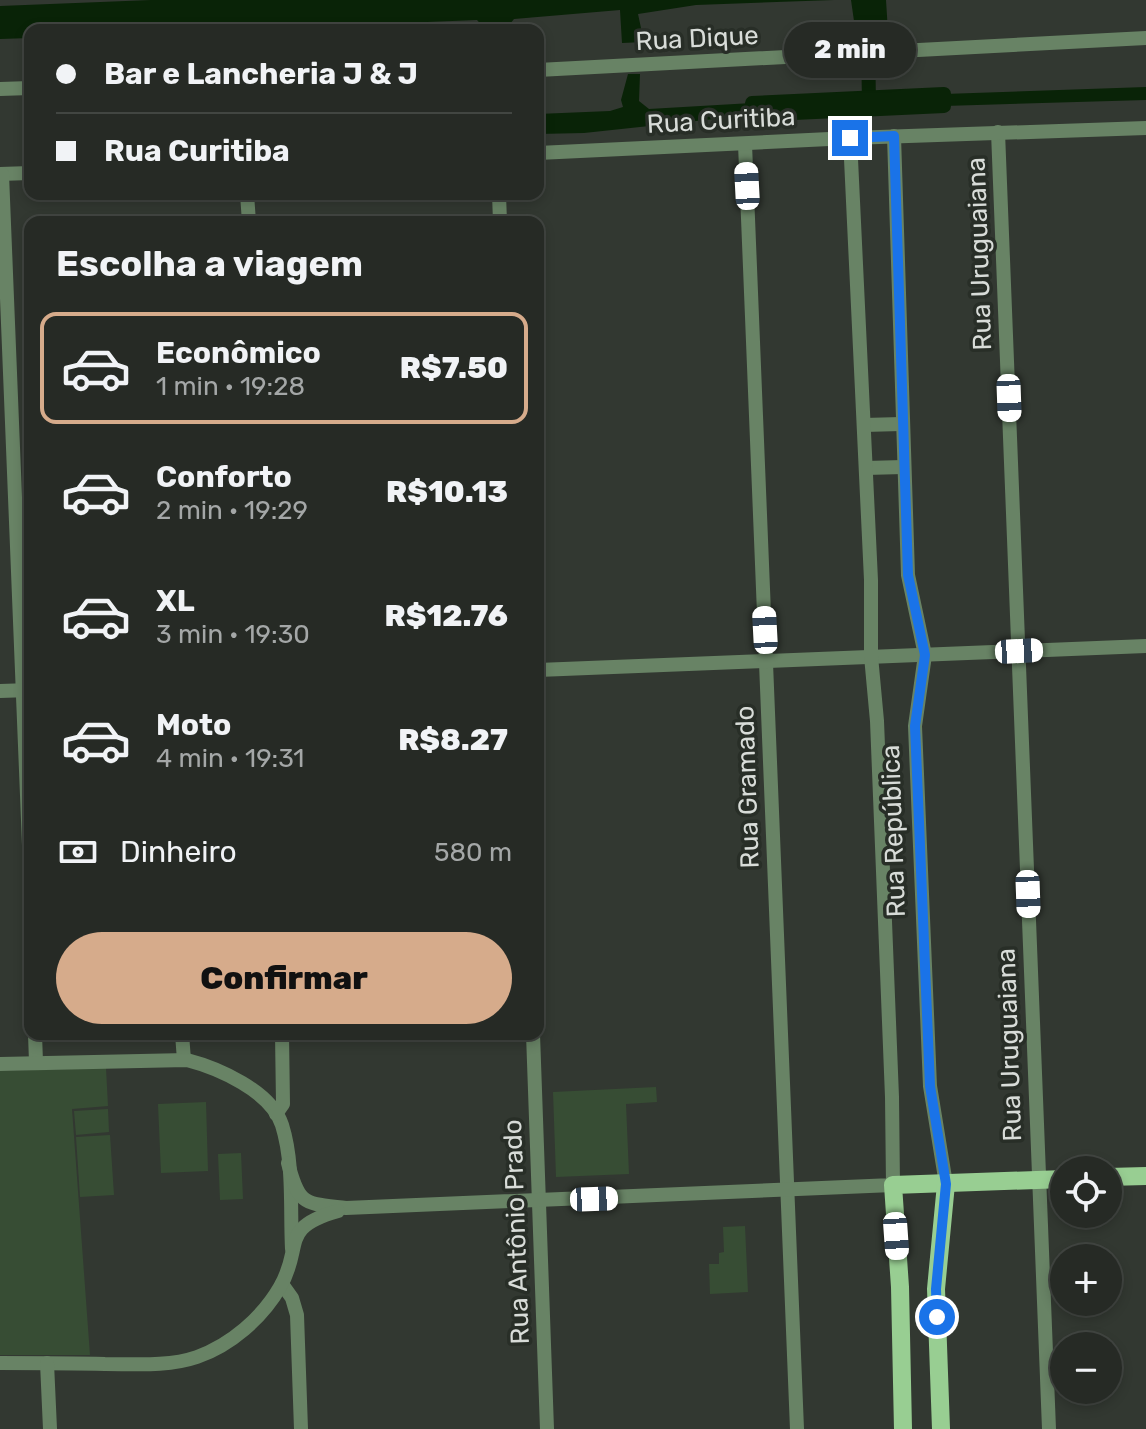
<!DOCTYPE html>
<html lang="pt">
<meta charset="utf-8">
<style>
:root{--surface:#262a25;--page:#323632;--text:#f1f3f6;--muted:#a4a7a7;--line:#424642;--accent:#d6ab8b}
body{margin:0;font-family:Rubik,sans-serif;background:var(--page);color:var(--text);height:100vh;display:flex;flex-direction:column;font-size:30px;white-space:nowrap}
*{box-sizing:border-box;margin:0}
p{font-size:26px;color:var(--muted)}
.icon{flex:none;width:44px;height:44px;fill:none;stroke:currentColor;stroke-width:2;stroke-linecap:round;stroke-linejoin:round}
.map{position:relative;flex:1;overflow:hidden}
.drawer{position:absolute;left:24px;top:216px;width:520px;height:824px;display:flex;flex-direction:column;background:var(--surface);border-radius:16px;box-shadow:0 4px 12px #0003,0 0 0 2px var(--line)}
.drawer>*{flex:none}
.top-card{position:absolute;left:24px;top:24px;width:520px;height:176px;border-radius:16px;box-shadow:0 4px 12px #0003,0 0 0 2px var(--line);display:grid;align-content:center;height:176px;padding:0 32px;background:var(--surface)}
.buttons{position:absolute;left:1050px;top:1156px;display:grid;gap:16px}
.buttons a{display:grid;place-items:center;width:72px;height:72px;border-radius:50%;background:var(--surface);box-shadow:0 4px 12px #0003,0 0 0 2px var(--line);font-size:40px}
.end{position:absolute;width:36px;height:36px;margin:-18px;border:10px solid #1a73e8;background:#fff;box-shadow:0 0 0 4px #fff}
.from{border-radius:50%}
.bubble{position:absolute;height:56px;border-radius:28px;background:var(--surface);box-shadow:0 4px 12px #0003,0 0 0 2px var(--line);font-size:26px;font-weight:800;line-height:56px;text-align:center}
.car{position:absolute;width:24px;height:48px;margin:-24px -12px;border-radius:10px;box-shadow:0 0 6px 2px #0007;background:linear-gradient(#fff 24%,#345 0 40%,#fff 0 76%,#345 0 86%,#fff 0)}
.top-card b{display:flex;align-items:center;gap:28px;height:76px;font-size:30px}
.top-card b+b{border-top:2px solid var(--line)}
.top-card i{width:20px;height:20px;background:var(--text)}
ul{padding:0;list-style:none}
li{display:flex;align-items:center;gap:24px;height:112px;margin:0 16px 12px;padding:0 16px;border:4px solid transparent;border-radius:16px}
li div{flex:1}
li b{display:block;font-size:30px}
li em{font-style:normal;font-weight:800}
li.on{border-color:var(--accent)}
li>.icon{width:72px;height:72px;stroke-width:1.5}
h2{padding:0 32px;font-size:36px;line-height:96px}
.pay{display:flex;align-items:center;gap:20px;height:88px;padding:0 32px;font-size:30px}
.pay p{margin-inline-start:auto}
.primary-button{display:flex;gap:16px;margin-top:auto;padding:16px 32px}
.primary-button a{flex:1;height:92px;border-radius:48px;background:var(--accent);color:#111;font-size:32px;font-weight:800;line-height:92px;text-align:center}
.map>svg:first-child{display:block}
.green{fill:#374d34}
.water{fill:#092307}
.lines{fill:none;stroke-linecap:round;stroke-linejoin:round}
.stream{stroke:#092307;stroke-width:4}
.canal{stroke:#092307;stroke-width:14}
.minor{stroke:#688365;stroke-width:14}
.major{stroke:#98ce92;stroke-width:18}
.route{stroke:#1a73e8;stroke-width:10}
.labels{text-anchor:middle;stroke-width:7;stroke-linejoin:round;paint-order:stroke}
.street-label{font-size:26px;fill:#d8dcd8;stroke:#282e27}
</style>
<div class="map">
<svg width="1146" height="1429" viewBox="0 0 1146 1429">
<rect width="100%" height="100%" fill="#323831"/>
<g class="green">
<path d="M106,1068l2,38 -36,3 18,246h-90v-284z"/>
<path d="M656,1087l1,15 -31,2 3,70 -73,3 -3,-85z"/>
<path d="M206,1102l2,69 -47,2 -3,-69z"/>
<path d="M108,1109l1,23 -33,3 -2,-24z"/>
<path d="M110,1135l4,60 -34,2 -4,-60z"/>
<path d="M241,1153l2,46 -23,1 -2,-46z"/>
<path d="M745,1226l3,66 -38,2 -1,-30h10v-11l5,-1 -1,-25z"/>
</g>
<g class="water">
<path d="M151,0h683l-138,5 -58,9 6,28 -22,1 -2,-33 -106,9 -9,11h-19l-9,-10 -251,10h-196v8l-30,1v-33z"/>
<path d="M851,0h35l3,47 -31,2z"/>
<path d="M628,74h12l-1,27 10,8 103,-6v12l-168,18 -46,1v-20l72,-3 13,-4 -2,-7z"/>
<path d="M1146,87v13l-202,6v-12z"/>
</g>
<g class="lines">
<path class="stream" d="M748,107l199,-7"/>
<g class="canal">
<path d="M868,41l1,63"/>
<path d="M944,94v12l-192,9v-12z"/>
</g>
<g class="minor">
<path d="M538,70l608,-32"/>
<path d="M0,89l30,-1"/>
<path d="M998,132l51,1297"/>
<path d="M894,136l14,439 17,80 -10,71 15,360 16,98"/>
<path d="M745,144l52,1285"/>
<path d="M538,153l312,-15 296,-10"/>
<path d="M0,174l30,-1"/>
<path d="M2,174l28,696"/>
<path d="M247,194l2,28"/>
<path d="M499,194l1,28"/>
<path d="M864,425l37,-1"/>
<path d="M866,468l37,-1"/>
<path d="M538,670l608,-24"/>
<path d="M0,691l30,-1"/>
<path d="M35,1034l1,28"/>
<path d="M182,1034l2,26"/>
<path d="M533,1034l14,395"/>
<path d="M0,1064l187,-4c31,8 84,31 95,65 12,38 8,84 10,124"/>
<path d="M276,1114l7,-10 -1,-70"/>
<path d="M288,1163c11,43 16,40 58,45l547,-23 -1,-88 -15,-376 -6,-65v-76l-21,-442"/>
<path d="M282,1284l10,14 5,17 4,114"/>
<path d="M0,1363c35,0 70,0 105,1 29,0 63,3 92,-7 34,-12 65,-39 83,-70 24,-41 -2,-59 58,-76"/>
<path d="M47,1363l3,66"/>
</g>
<g class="major">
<path d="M1108,1177l38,-1"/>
<path d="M903,1429l-3,-142 -7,-102 171,-6"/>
<path d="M941,1429l-5,-140 10,-105"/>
</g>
</g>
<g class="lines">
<path class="route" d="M850,138l44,-2 14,439 17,80 -10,71 15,360 16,98 -10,105 1,28"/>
</g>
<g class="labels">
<g class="street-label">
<text transform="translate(697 38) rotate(-3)" y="9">Rua Dique</text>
<text transform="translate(721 120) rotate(-3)" y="9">Rua Curitiba</text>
<text transform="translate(979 254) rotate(-92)" y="9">Rua Uruguaiana</text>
<text transform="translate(747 787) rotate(-92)" y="9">Rua Gramado</text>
<text transform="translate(893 831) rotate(-92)" y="9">Rua República</text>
<text transform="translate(1009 1045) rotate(-92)" y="9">Rua Uruguaiana</text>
<text transform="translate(516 1232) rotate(-92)" y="9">Rua Antônio Prado</text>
</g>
</g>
</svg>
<div class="buttons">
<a><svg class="icon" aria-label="locate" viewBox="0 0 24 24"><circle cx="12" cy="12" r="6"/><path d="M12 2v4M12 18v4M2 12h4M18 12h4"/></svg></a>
<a>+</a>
<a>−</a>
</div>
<i class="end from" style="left:937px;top:1317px"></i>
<i class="end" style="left:850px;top:138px"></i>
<div class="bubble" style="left:784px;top:22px;width:132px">2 min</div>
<i class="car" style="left:747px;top:186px;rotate:357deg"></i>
<i class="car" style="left:1009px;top:398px;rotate:178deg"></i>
<i class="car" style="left:765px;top:630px;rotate:357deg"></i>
<i class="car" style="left:1019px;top:651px;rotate:87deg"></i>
<i class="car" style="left:1028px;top:894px;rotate:178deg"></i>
<i class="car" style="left:594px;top:1199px;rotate:88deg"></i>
<i class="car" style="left:896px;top:1236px;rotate:176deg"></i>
<div class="top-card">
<b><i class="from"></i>Bar e Lancheria J &amp; J</b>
<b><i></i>Rua Curitiba</b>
</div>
<section class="drawer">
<h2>Escolha a viagem</h2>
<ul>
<li class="on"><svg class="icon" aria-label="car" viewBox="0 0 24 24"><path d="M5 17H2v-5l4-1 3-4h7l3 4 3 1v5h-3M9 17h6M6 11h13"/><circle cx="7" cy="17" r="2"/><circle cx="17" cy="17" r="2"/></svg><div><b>Econômico</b><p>1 min · 19:28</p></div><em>R$7.50</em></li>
<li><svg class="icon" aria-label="car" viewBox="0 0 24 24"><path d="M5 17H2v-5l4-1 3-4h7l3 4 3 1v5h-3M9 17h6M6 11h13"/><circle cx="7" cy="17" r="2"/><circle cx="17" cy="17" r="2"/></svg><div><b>Conforto</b><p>2 min · 19:29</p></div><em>R$10.13</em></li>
<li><svg class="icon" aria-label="car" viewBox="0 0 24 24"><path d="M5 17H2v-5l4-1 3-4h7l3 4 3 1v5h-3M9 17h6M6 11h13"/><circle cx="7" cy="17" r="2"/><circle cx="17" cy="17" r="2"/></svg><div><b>XL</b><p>3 min · 19:30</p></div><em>R$12.76</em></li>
<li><svg class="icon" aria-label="car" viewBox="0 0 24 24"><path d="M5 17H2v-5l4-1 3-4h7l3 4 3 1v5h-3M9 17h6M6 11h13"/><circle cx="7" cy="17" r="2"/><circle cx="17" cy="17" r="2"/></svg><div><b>Moto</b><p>4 min · 19:31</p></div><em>R$8.27</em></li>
</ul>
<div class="pay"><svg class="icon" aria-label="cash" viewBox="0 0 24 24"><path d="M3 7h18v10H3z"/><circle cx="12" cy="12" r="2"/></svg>Dinheiro<p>580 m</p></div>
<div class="primary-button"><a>Confirmar</a></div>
</section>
</div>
